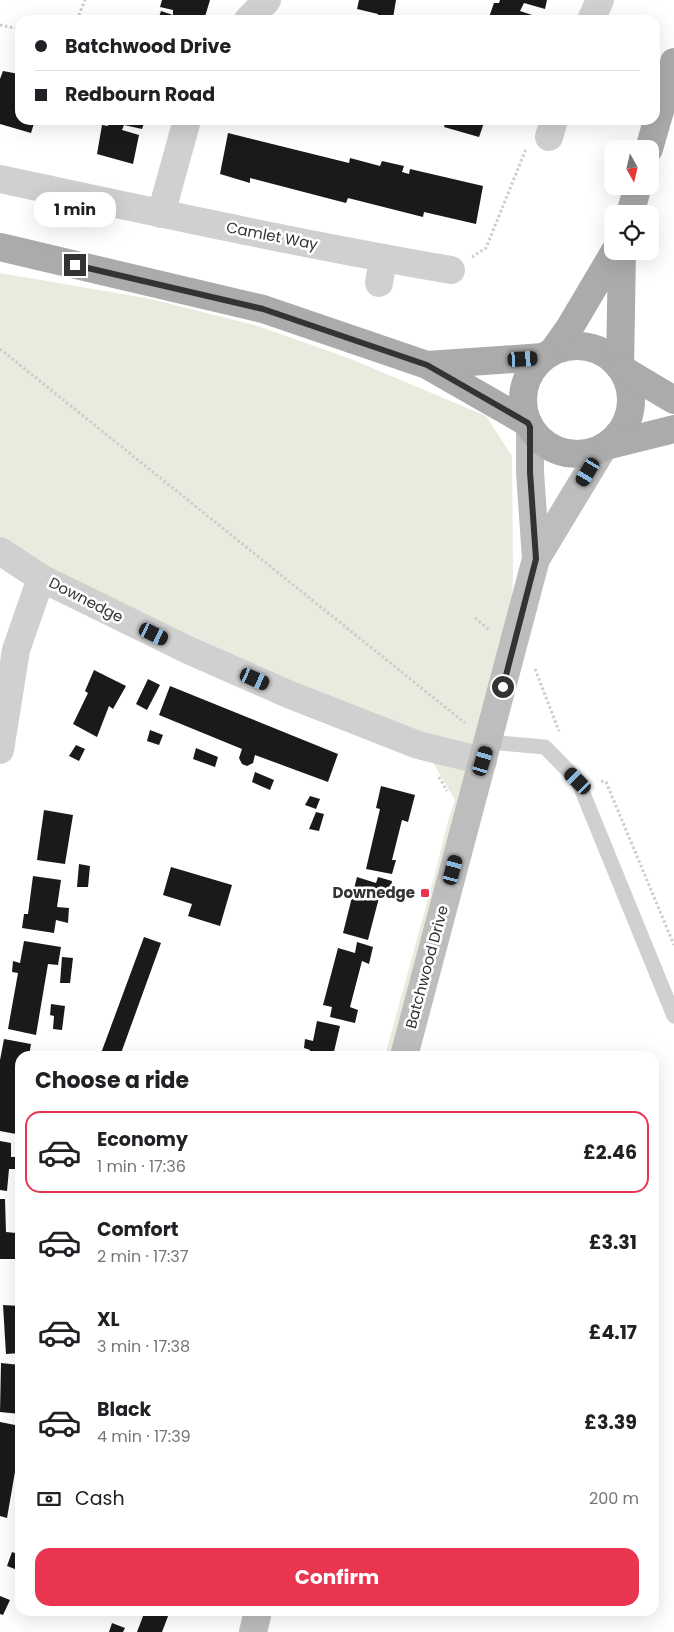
<!DOCTYPE html>
<meta charset="utf-8">
<style>
:root{--surface:#fff;--page:#f2f2f2;--text:#202124;--muted:#757577;--line:#e0e0e0;--accent:#ea3550}
body{margin:0;font-family:Poppins,sans-serif;background:var(--page);color:var(--text);height:100vh;display:flex;flex-direction:column;font-size:19px;white-space:nowrap}
*{box-sizing:border-box;margin:0}
p{font-size:16px;color:var(--muted)}
.icon{flex:none;width:28px;height:28px;fill:none;stroke:currentColor;stroke-width:2;stroke-linecap:round;stroke-linejoin:round}
.map{position:relative;flex:1;overflow:hidden}
.drawer{position:absolute;left:15px;top:1051px;width:644px;height:565px;display:flex;flex-direction:column;background:var(--surface);border-radius:15px;box-shadow:0 5px 20px #0002}
.drawer>*{flex:none}
.banner{position:absolute;left:15px;top:15px;width:645px;height:110px;border-radius:15px;box-shadow:0 5px 20px #0002;display:grid;align-content:center;height:110px;padding:0 20px;background:var(--surface)}
.needle{width:32px;rotate:172deg}
.tools{position:absolute;left:604px;top:140px;display:grid;gap:10px}
.tools a{display:grid;place-items:center;width:55px;height:55px;border-radius:10px;background:var(--surface);box-shadow:0 5px 20px #0002;font-size:25px}
.end{position:absolute;width:22px;height:22px;margin:-11px;border:6px solid #333;background:#fff;box-shadow:0 0 0 2px #fff}
.from{border-radius:50%}
.bubble{position:absolute;height:35px;border-radius:15px;background:var(--surface);box-shadow:0 5px 20px #0002;font-size:16px;font-weight:700;line-height:35px;text-align:center}
.car{position:absolute;width:15px;height:30px;margin:-15px -8px;border-radius:6px;box-shadow:0 0 4px 1px #0007;background:linear-gradient(#222 24%,#8ab4d8 0 40%,#222 0 76%,#8ab4d8 0 86%,#222 0)}
.banner b{display:flex;align-items:center;gap:18px;height:48px;font-size:19px}
.banner b+b{border-top:1px solid var(--line)}
.banner i{width:12px;height:12px;background:var(--text)}
ul{padding:0;list-style:none}
li{display:flex;align-items:center;gap:15px;height:82px;margin:0 10px 8px;padding:0 10px;border:2px solid transparent;border-radius:15px}
li div{flex:1}
li b{display:block;font-size:19px}
li em{font-style:normal;font-weight:700}
li.selected{border-color:var(--accent)}
li>.icon{width:45px;height:45px;stroke-width:1.5}
h2{padding:0 20px;font-size:22px;line-height:60px}
.pay{display:flex;align-items:center;gap:12px;height:55px;padding:0 20px;font-size:19px}
.pay p{margin-inline-start:auto}
.primary-button{display:flex;gap:10px;margin-top:auto;padding:10px 20px}
.primary-button a{flex:1;height:58px;border-radius:15px;background:var(--accent);color:#fff;font-size:20px;font-weight:700;line-height:58px;text-align:center}
.map>svg:first-child{display:block}
.green{fill:#e7ecde}
.building{fill:#1a1a1a}
.lines{fill:none;stroke-linecap:round;stroke-linejoin:round}
.path{stroke:#cdcdcd;stroke-width:3;stroke-dasharray:2.5 2.5;stroke-linecap:butt}
.lane{stroke:#d0d0d0;stroke-width:15}
.street{stroke:#d0d0d0;stroke-width:28}
.secondary{stroke:#bdbdbd;stroke-width:28}
.primary{stroke:#ababab;stroke-width:28}
.route{stroke:#333;stroke-width:6}
.poi-dot{fill:#ea3550;stroke:#fff;stroke-width:2}
.labels{text-anchor:middle;stroke-width:5;stroke-linejoin:round;paint-order:stroke}
.street-label{font-size:15px;fill:#333;stroke:#fff}
.poi-label{font-size:15px;font-weight:bold;fill:#333;stroke:#fff;text-anchor:end}
</style>
<div class="map">
<svg width="674" height="1632" viewBox="0 0 674 1632">
<rect width="100%" height="100%" fill="#fff"/>
<g class="green">
<path d="M0,273l151,26 107,27 93,33 135,57 26,40 1,115 -3,98 -40,85 -280,-106 -190,-101z"/>
<path d="M425,749l61,23 -75,284h-26l49,-179 14,-56 7,-21z"/>
</g>
<g class="building">
<path d="M162,0h48l-6,20h-46l3,-9 12,4v-5l-13,-3z"/>
<path d="M359,0h37l-3,18 7,1v1h-22v-6l-21,-5z"/>
<path d="M500,0h47l-2,9 -21,-6 -4,8 12,4 -1,5h-43l6,-17h5z"/>
<path d="M3,71l16,3 -4,9 5,2v35h15l-4,13 -31,-9v-45z"/>
<path d="M109,120h36l-3,9 -18,-4 -2,5 17,5 -6,29 -36,-10 5,-29 6,1z"/>
<path d="M446,120h39l-6,17 -35,-10z"/>
<path d="M228,133l121,30 1,-5 30,8 2,-5 22,5 -2,6 7,2 1,-5 73,17 -7,38 -52,-12 -1,5 -75,-19 -2,5 -96,-25v5l-30,-9z"/>
<path d="M94,670l32,16 -13,23 -4,-3 -12,31 -24,-13 15,-31 -3,-2z"/>
<path d="M148,679l12,6 -13,25 -11,-6z"/>
<path d="M170,686l168,68 -10,28 -73,-27 -2,8 -6,3 -5,-2 -3,-6 3,-9 -83,-34z"/>
<path d="M150,730l13,5 -4,10 -12,-4z"/>
<path d="M76,745l9,4 -6,12 -10,-5z"/>
<path d="M196,748l22,9 -3,10 -22,-8z"/>
<path d="M255,772l19,8 -4,10 -18,-8z"/>
<path d="M381,786l34,9 -7,27 -6,-2 -10,40h4l-4,14 -26,-5 14,-60 -4,-1z"/>
<path d="M310,796l10,3 -4,10 -11,-4z"/>
<path d="M44,810l29,5 -8,49 -28,-4z"/>
<path d="M316,812l8,2 -5,17 -10,-2z"/>
<path d="M79,864l11,2 -2,21h-11z"/>
<path d="M171,867l61,18 -12,41 -32,-10 4,-12 -29,-9z"/>
<path d="M33,876l28,4 -4,27 12,1 -1,15 -12,-3 -2,13 -32,-5 2,-14h4z"/>
<path d="M357,877l19,6 2,-6 14,4 -2,11 -9,-2 -13,50 -25,-7z"/>
<path d="M144,937l17,6 -41,113h-20z"/>
<path d="M24,941l37,6 -3,18 -10,-1 -12,71 -28,-6 10,-56 -6,-1 1,-11 7,2z"/>
<path d="M357,942l16,5 -4,17 -7,-3 -12,46 8,3 -3,13 -25,-6 2,-10 -9,-2 15,-57 17,5z"/>
<path d="M62,957l11,1 -3,25h-10z"/>
<path d="M51,1004l14,2 -3,24 -9,-1 1,-13 -4,-1z"/>
<path d="M317,1021l23,5 -7,30h-32l1,-3 8,1v-4l-6,-2 1,-9 8,2z"/>
<path d="M4,1039l27,5 -2,12h-9v56l-4,22 -16,-3v-71z"/>
<path d="M0,1141l11,2v14h6v12h-8l-2,22 -7,-1z"/>
<path d="M0,1199h5l1,33 10,1v26h-16z"/>
<path d="M3,1305l17,1v47l-14,1z"/>
<path d="M1,1363l19,2v49l-20,-2z"/>
<path d="M0,1422l20,4v17l-13,75 -7,-2z"/>
<path d="M12,1552l8,3v16l-13,-5z"/>
<path d="M0,1596l10,4 -7,15 -3,-1z"/>
<path d="M145,1611h25l-8,21h-25z"/>
<path d="M112,1623l13,5 -2,4h-14z"/>
</g>
<g class="lines">
<g class="path">
<path d="M77,20l8,-20"/>
<path d="M0,25l20,4"/>
<path d="M472,257l14,-9 40,-99"/>
<path d="M0,349l465,374"/>
<path d="M475,618l14,12"/>
<path d="M535,669l24,62"/>
<path d="M439,777l8,14"/>
<path d="M601,781l5,1 68,163"/>
</g>
<path class="lane" d="M489,742l56,5 33,34 96,235"/>
<g class="street">
<path d="M248,20l19,-20"/>
<path d="M591,20l9,-20"/>
<path d="M549,137l5,-17"/>
<path d="M0,179c150,32 300,65 451,91"/>
<path d="M161,214l26,-94"/>
<path d="M379,283l4,-25"/>
<path d="M0,551l41,27 147,72 100,44 130,51 65,16"/>
<path d="M0,750l16,-100 25,-72"/>
</g>
<g class="secondary">
<path d="M530,427v45l6,87"/>
<path d="M404,1056l132,-497 67,-111"/>
<path d="M253,1632l5,-21"/>
</g>
<g class="primary">
<path d="M649,149l25,-87"/>
<path d="M630,214l8,-28"/>
<path d="M0,247l263,62 164,56 101,58"/>
<circle cx="577" cy="400" r="54"/>
<path d="M553,351l17,-24 45,-76"/>
<path d="M427,365l116,-8"/>
<path d="M620,367l2,-116"/>
<path d="M622,369l52,31"/>
<path d="M606,446l68,-17"/>
</g>
</g>
<g class="lines">
<path class="route" d="M75,265l188,44 164,56 101,58 2,4v45l6,87 -33,128"/>
</g>
<rect class="poi-dot" x="420" y="888" width="10" height="10" rx="2.5"/>
<g class="labels">
<g class="street-label">
<text transform="translate(272 236) rotate(11)" y="5">Camlet Way</text>
<text transform="translate(86 600) rotate(27)" y="5">Downedge</text>
<text transform="translate(427 967) rotate(-75)" y="5">Batchwood Drive</text>
</g>
<g class="poi-label">
<text x="415" y="898">Downedge</text>
</g>
</g>
</svg>
<div class="tools">
<a><svg class="needle" viewBox="-14 -14 28 28"><path d="M0-13l5 13h-10z" fill="#e53935"/><path d="M0 13l5-13h-10z" fill="#757577"/></svg></a>
<a><svg class="icon" aria-label="locate" viewBox="0 0 24 24"><circle cx="12" cy="12" r="6"/><path d="M12 2v4M12 18v4M2 12h4M18 12h4"/></svg></a>
</div>
<i class="end from" style="left:503px;top:687px"></i>
<i class="end" style="left:75px;top:265px"></i>
<div class="bubble" style="left:34px;top:192px;width:82px">1 min</div>
<i class="car" style="left:523px;top:359px;rotate:87deg"></i>
<i class="car" style="left:588px;top:472px;rotate:211deg"></i>
<i class="car" style="left:154px;top:634px;rotate:116deg"></i>
<i class="car" style="left:255px;top:679px;rotate:114deg"></i>
<i class="car" style="left:483px;top:761px;rotate:17deg"></i>
<i class="car" style="left:578px;top:781px;rotate:315deg"></i>
<i class="car" style="left:453px;top:870px;rotate:15deg"></i>
<div class="banner">
<b><i class="from"></i>Batchwood Drive</b>
<b><i></i>Redbourn Road</b>
</div>
<section class="drawer">
<h2>Choose a ride</h2>
<ul>
<li class="selected"><svg class="icon" aria-label="car" viewBox="0 0 24 24"><path d="M5 17H2v-5l4-1 3-4h7l3 4 3 1v5h-3M9 17h6M6 11h13"/><circle cx="7" cy="17" r="2"/><circle cx="17" cy="17" r="2"/></svg><div><b>Economy</b><p>1 min · 17:36</p></div><em>£2.46</em></li>
<li><svg class="icon" aria-label="car" viewBox="0 0 24 24"><path d="M5 17H2v-5l4-1 3-4h7l3 4 3 1v5h-3M9 17h6M6 11h13"/><circle cx="7" cy="17" r="2"/><circle cx="17" cy="17" r="2"/></svg><div><b>Comfort</b><p>2 min · 17:37</p></div><em>£3.31</em></li>
<li><svg class="icon" aria-label="car" viewBox="0 0 24 24"><path d="M5 17H2v-5l4-1 3-4h7l3 4 3 1v5h-3M9 17h6M6 11h13"/><circle cx="7" cy="17" r="2"/><circle cx="17" cy="17" r="2"/></svg><div><b>XL</b><p>3 min · 17:38</p></div><em>£4.17</em></li>
<li><svg class="icon" aria-label="car" viewBox="0 0 24 24"><path d="M5 17H2v-5l4-1 3-4h7l3 4 3 1v5h-3M9 17h6M6 11h13"/><circle cx="7" cy="17" r="2"/><circle cx="17" cy="17" r="2"/></svg><div><b>Black</b><p>4 min · 17:39</p></div><em>£3.39</em></li>
</ul>
<div class="pay"><svg class="icon" aria-label="cash" viewBox="0 0 24 24"><path d="M3 7h18v10H3z"/><circle cx="12" cy="12" r="2"/></svg>Cash<p>200 m</p></div>
<div class="primary-button"><a>Confirm</a></div>
</section>
</div>
